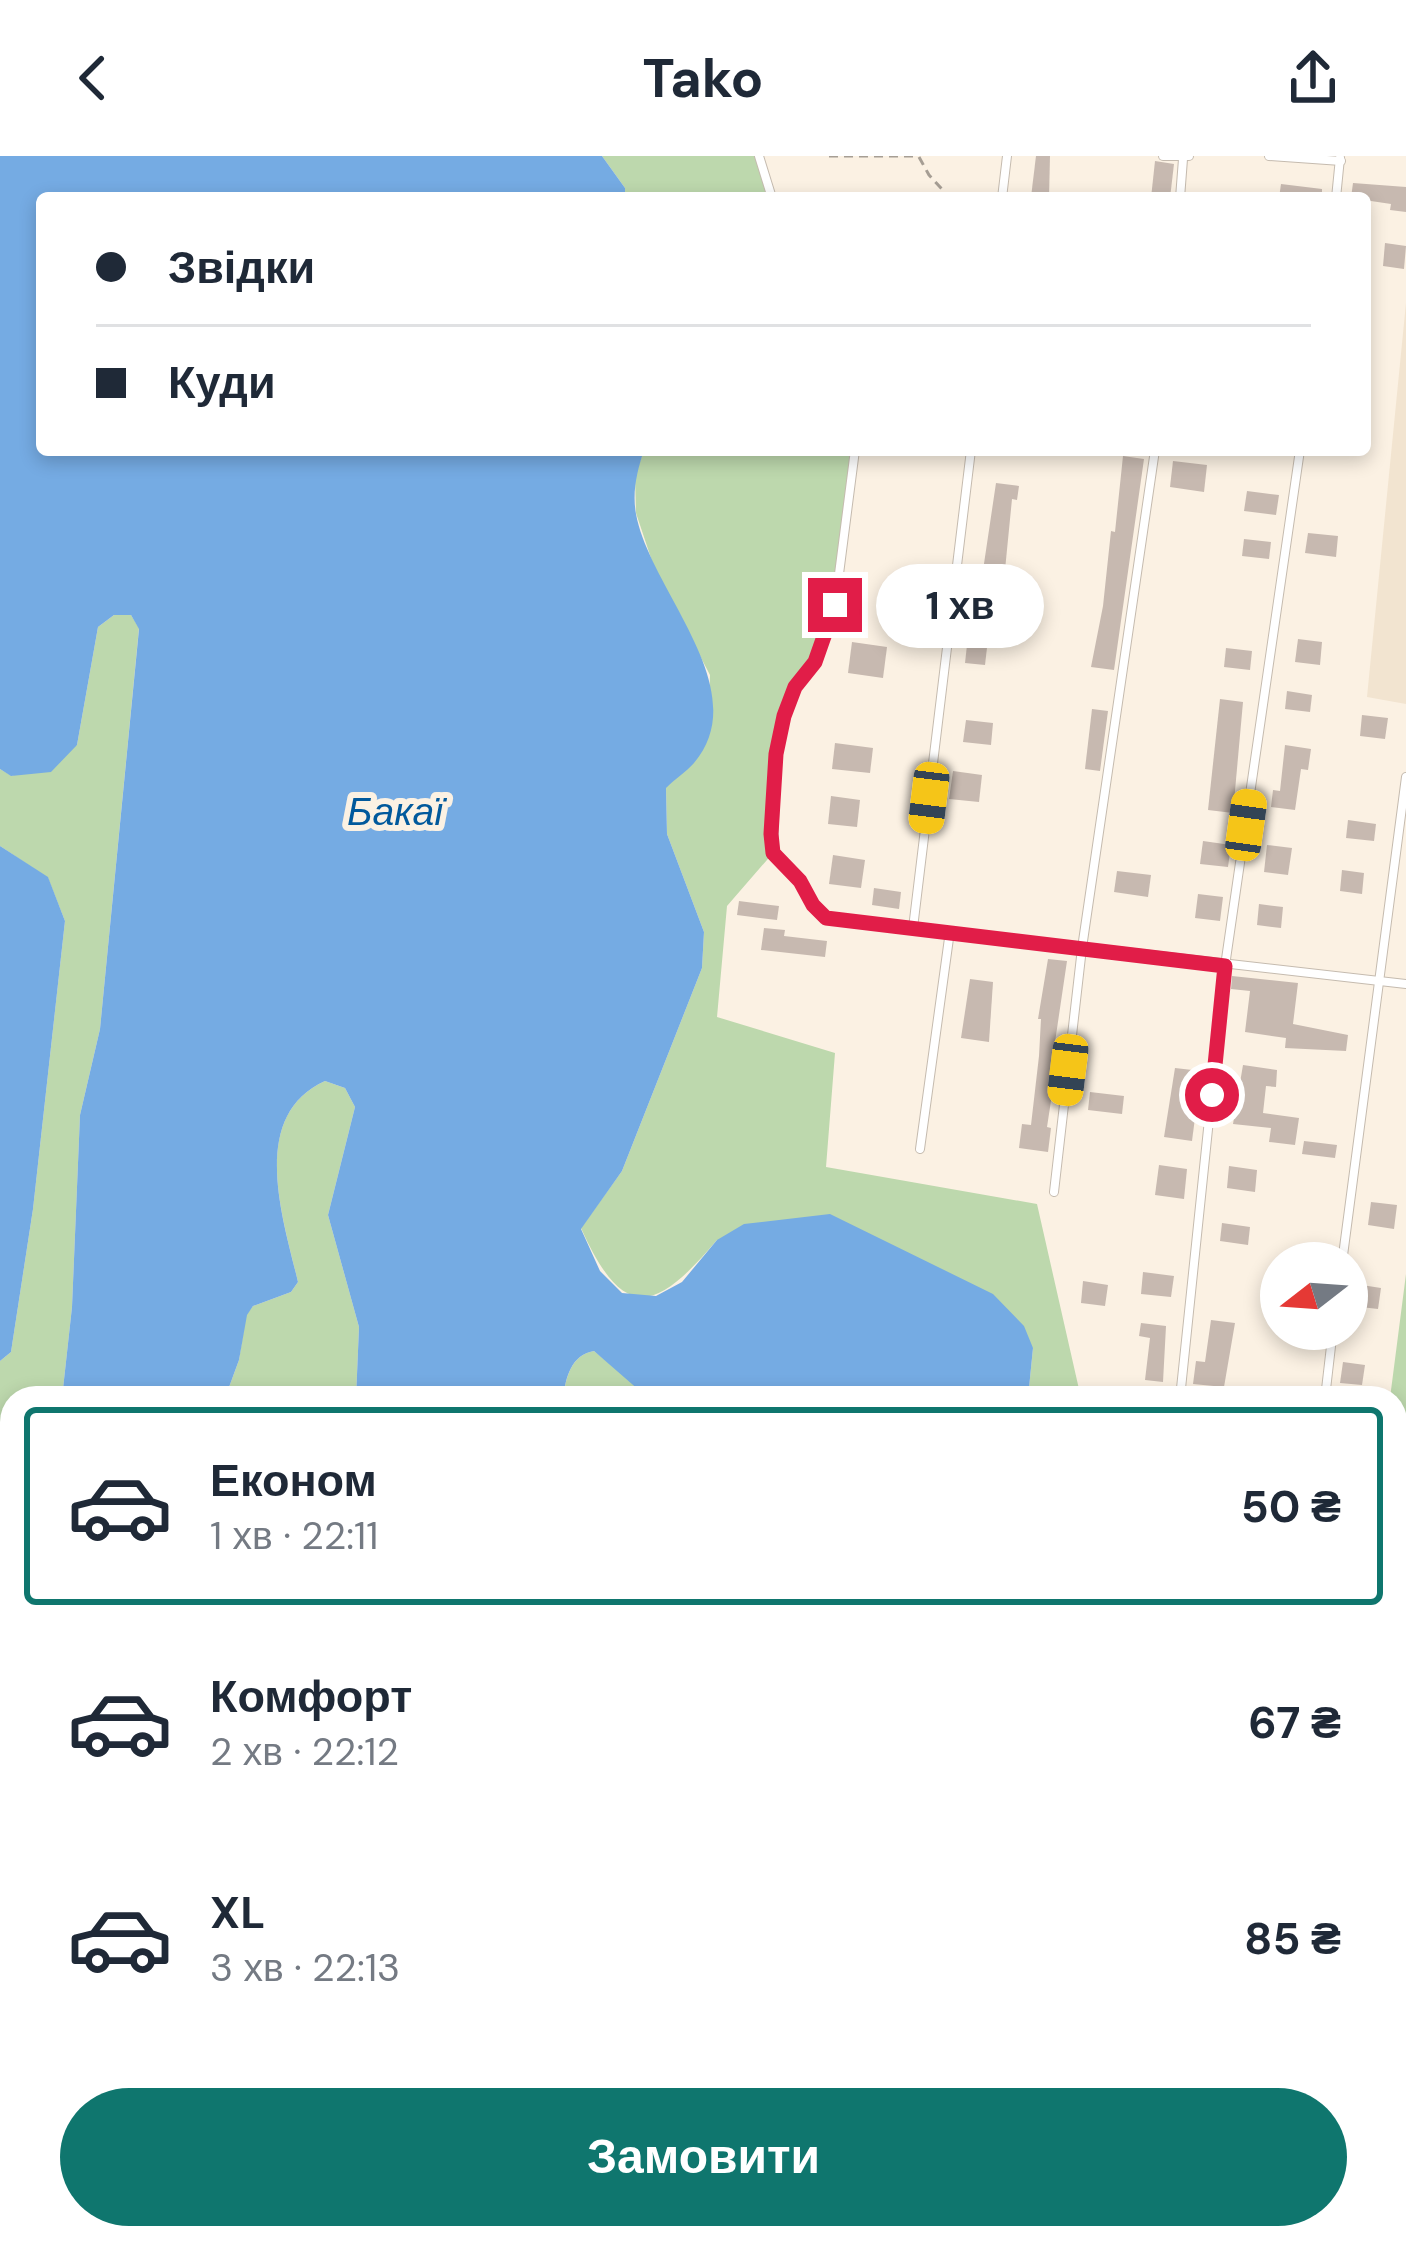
<!DOCTYPE html>
<html lang="uk">
<meta charset="utf-8">
<style>
:root{--surface:#fff;--page:#f2f2f3;--text:#1f2937;--muted:#747a83;--line:#e0e1e3;--accent:#0f766e}
body{margin:0;font-family:"DM Sans",sans-serif;background:var(--page);color:var(--text);height:100vh;display:flex;flex-direction:column;font-size:45px;white-space:nowrap}
*{box-sizing:border-box;margin:0}
p{font-size:39px;color:var(--muted)}
.icon{flex:none;width:66px;height:66px;fill:none;stroke:currentColor;stroke-width:2;stroke-linecap:round;stroke-linejoin:round}
.map{position:relative;flex:1;overflow:hidden}
.details{position:absolute;left:0px;top:1230px;width:1407px;height:864px;display:flex;flex-direction:column;background:var(--surface);border-radius:36px 36px 0 0;box-shadow:0 6px 18px #0003}
.details>*{flex:none}
.hud{position:absolute;left:36px;top:36px;width:1335px;height:264px;border-radius:12px;box-shadow:0 6px 18px #0003;display:grid;align-content:center;height:264px;padding:0 60px;background:var(--surface)}
.needle{width:78px;rotate:253deg}
.fabs{position:absolute;left:1260px;top:1086px;display:grid;gap:24px}
.fabs a{display:grid;place-items:center;width:108px;height:108px;border-radius:50%;background:var(--surface);box-shadow:0 6px 18px #0003;font-size:60px}
.end{position:absolute;width:54px;height:54px;margin:-27px;border:15px solid #e11d48;background:#fff;box-shadow:0 0 0 6px #fff}
.from{border-radius:50%}
.bubble{position:absolute;height:84px;border-radius:42px;background:var(--surface);box-shadow:0 6px 18px #0003;font-size:39px;font-weight:700;line-height:84px;text-align:center}
.car{position:absolute;width:36px;height:72px;margin:-36px -18px;border-radius:15px;box-shadow:0 0 9px 3px #0007;background:linear-gradient(#f5c518 24%,#345 0 40%,#f5c518 0 76%,#345 0 86%,#f5c518 0)}
.hud b{display:flex;align-items:center;gap:42px;height:114px;font-size:45px}
.hud b+b{border-top:3px solid var(--line)}
.hud i{width:30px;height:30px;background:var(--text)}
ul{padding:21px 0 0;list-style:none}
li{display:flex;align-items:center;gap:36px;height:198px;margin:0 24px 18px;padding:0 36px;border:6px solid transparent;border-radius:12px}
li div{flex:1}
li b{display:block;font-size:45px}
li em{font-style:normal;font-weight:700}
li.current{border-color:var(--accent)}
li>.icon{width:108px;height:108px;stroke-width:1.5}
.button{display:flex;gap:24px;margin-top:auto;padding:24px 60px}
.button a{flex:1;height:138px;border-radius:72px;background:var(--accent);color:#fff;font-size:48px;font-weight:700;line-height:138px;text-align:center}
header{display:flex;justify-content:space-between;align-items:center;height:156px;padding:0 60px;background:var(--surface);font-size:54px;font-weight:700}
.map>svg:first-child{display:block}
.built{fill:#f2e4d0}
.green{fill:#bdd8ad}
.water{fill:#75abe3}
.building{fill:#c7b9b0}
.lines{fill:none;stroke-linecap:round;stroke-linejoin:round}
.lane-casing{stroke:#c5bbaf;stroke-width:10}
.path{stroke:#a69e94;stroke-width:3;stroke-dasharray:9 6;stroke-linecap:butt}
.lane{stroke:#fff;stroke-width:8}
.route{stroke:#e11d48;stroke-width:15}
.labels{text-anchor:middle;stroke-width:12;stroke-linejoin:round;paint-order:stroke}
.water-label{font-size:39px;font-style:italic;fill:#01599c;stroke:#fbf1e3}
</style>
<header><svg class="icon" aria-label="back" viewBox="0 0 24 24"><path d="M15 5l-7 7 7 7"/></svg>Tako<svg class="icon" aria-label="share" viewBox="0 0 24 24"><path d="M12 15V3M7 8l5-5 5 5M5 13v7h14v-7"/></svg></header>
<div class="map">
<svg width="1406" height="2094" viewBox="0 0 1406 2094">
<rect width="100%" height="100%" fill="#fbf1e3"/>
<path class="built" d="M1406,147v401l-39,-7z"/>
<g class="green">
<path d="M602,0h157l13,42h-147v-10z"/>
<path d="M644,294h211l-20,155 -20,57 -20,25 -19,67 -3,99 -46,53 -10,111 118,36 -9,114 211,37 44,194h-53l5,-50 -316,-108c-61,72 -93,84 -136,-12l41,-57 80,-203 2,-36 -37,-98 -1,-47 28,-25 14,-24 2,-63 -55,-105 -19,-57 -1,-37z"/>
<path d="M114,459h17l8,13 -39,401 -20,86 -8,192 -10,91h-50v840h451l-1,12h-462v-889l11,-9 22,-143 32,-288 -17,-43 -48,-32v-77l12,7 65,-31 21,-118z"/>
<path d="M325,925l20,7 10,19 -27,108 31,112 -3,71h-131l14,-38 7,-45 7,-9 38,-14 7,-10c-15,-65 -50,-166 27,-201z"/>
<path d="M1406,1118v976h-755l2,-12h742v-840h-5z"/>
<path d="M594,1195l53,43 1,4h-85c3,-21 8,-43 31,-47z"/>
</g>
<g class="water">
<path d="M0,0h602l23,32v10h-583v252h602c-7,21 -12,42 -8,64 14,77 120,175 58,249 -8,9 -19,16 -28,25l1,46 37,98 -2,36 -80,203 -41,58 19,42 22,22 34,3 26,-14 35,-42 27,-16 86,-10 163,80 31,32 9,22 -5,50h-380l-54,-47c-23,4 -28,26 -31,47h-207l3,-71 -31,-112 27,-108 -10,-19 -20,-7c-77,35 -42,137 -27,201l-7,10 -38,14 -6,9 -8,45 -14,38h-163l10,-91 8,-192 20,-86 39,-400 -8,-14h-17l-16,12 -21,118 -26,27 -40,4 -11,-7z"/>
<path d="M0,690l48,31 17,44 -32,288 -22,143 -11,9z"/>
<path d="M463,2082h190l-2,12h-189z"/>
</g>
<g class="building">
<path d="M1036,0h14l-1,42 -18,-1z"/>
<path d="M1155,5l19,3 -4,34h-19z"/>
<path d="M1353,27l53,4v25l-16,-2 1,-6 -40,-6z"/>
<path d="M1281,28l41,5v9h-43z"/>
<path d="M1385,87l21,3 -2,23 -21,-3z"/>
<path d="M1123,300l21,3 -30,211 -23,-3 12,-61 8,-75 4,1z"/>
<path d="M1173,305l34,4 -3,27 -34,-5z"/>
<path d="M996,327l23,3 -2,14 -5,-1 -7,71 -8,-1 -4,37 -15,-2z"/>
<path d="M1247,335l32,4 -3,20 -32,-4z"/>
<path d="M1308,377l30,3 -2,21 -31,-4z"/>
<path d="M1244,383l27,3 -2,17 -27,-3z"/>
<path d="M968,480l20,3 -3,26 -20,-2z"/>
<path d="M1298,483l24,3 -2,23 -25,-3z"/>
<path d="M852,486l35,5 -4,31 -35,-5z"/>
<path d="M1226,492l26,3 -2,19 -26,-3z"/>
<path d="M1287,535l25,4 -2,17 -25,-3z"/>
<path d="M1220,543l23,3 -10,111 -25,-3z"/>
<path d="M1092,553l16,2 -8,60 -15,-2z"/>
<path d="M1362,559l26,3 -3,21 -25,-3z"/>
<path d="M966,564l27,3 -2,22 -28,-3z"/>
<path d="M835,587l38,5 -3,25 -38,-4z"/>
<path d="M1285,589l26,4 -3,21 -7,-1 -6,41 -24,-3 2,-17 7,1z"/>
<path d="M953,615l29,4 -3,27 -30,-3z"/>
<path d="M831,640l29,4 -3,27 -29,-3z"/>
<path d="M1348,664l28,4 -2,17 -28,-3z"/>
<path d="M1203,685l28,4 -3,22 -28,-3z"/>
<path d="M1267,689l25,3 -4,27 -24,-3z"/>
<path d="M833,699l32,5 -4,28 -32,-4z"/>
<path d="M1342,714l22,3 -2,21 -22,-3z"/>
<path d="M1117,715l34,4 -3,22 -34,-5z"/>
<path d="M874,732l27,4 -2,17 -27,-4z"/>
<path d="M1198,738l25,3 -3,24 -25,-3z"/>
<path d="M739,745l40,5 -2,14 -40,-5z"/>
<path d="M1259,748l24,3 -2,21 -24,-3z"/>
<path d="M764,772l21,2 -1,6 43,5 -2,16 -64,-7z"/>
<path d="M1048,803l19,2 -12,81h5l-13,85 4,1 -3,24 -29,-4 3,-24 9,1 8,-69 2,-37h-3z"/>
<path d="M1232,820l66,7 -5,41 55,11 -2,16 -61,-3 1,-10 -41,-6 5,-41 -19,-2z"/>
<path d="M970,823l23,3 -4,60 -28,-4z"/>
<path d="M1243,909l34,5 -1,17 -10,-1 -3,27 36,5 -4,27 -26,-3 2,-14 -38,-4z"/>
<path d="M1175,912l26,3 -9,70 -28,-4z"/>
<path d="M1090,936l34,4 -2,18 -34,-4z"/>
<path d="M1304,985l33,4 -2,13 -33,-4z"/>
<path d="M1159,1009l28,4 -3,30 -29,-4z"/>
<path d="M1229,1010l28,4 -2,22 -28,-4z"/>
<path d="M1371,1046l26,3 -3,24 -26,-4z"/>
<path d="M1222,1067l28,4 -2,18 -28,-4z"/>
<path d="M1143,1116l31,4 -3,21 -30,-3z"/>
<path d="M1083,1125l25,4 -3,21 -24,-3z"/>
<path d="M1355,1128l26,4 -3,21 -26,-3z"/>
<path d="M1211,1164l24,3 -11,64 -31,-3 3,-23 9,1z"/>
<path d="M1141,1167l25,3 -3,56 -18,-2 5,-42 -11,-2z"/>
<path d="M1343,1206l22,3 -3,20 -22,-2z"/>
</g>
<g class="lines">
<defs>
<g id="lane">
<path d="M759,0l13,42"/>
<path d="M1163,0h26"/>
<path d="M1269,0l72,5"/>
<path d="M1002,42l5,-42"/>
<path d="M1180,42l3,-39"/>
<path d="M1336,42l4,-40"/>
<path d="M855,294l-20,155 -20,57 -20,25 -11,29 -8,38 -3,99 27,28 13,24 13,13 580,66"/>
<path d="M913,772l58,-478"/>
<path d="M920,993l30,-218"/>
<path d="M1054,1036l28,-244 73,-498"/>
<path d="M1342,1107l64,-486"/>
<path d="M1180,1242l45,-432 75,-516"/>
<path d="M1325,1242l8,-69"/>
<path d="M1081,2094l2,-12"/>
</g>
</defs>
<use href="#lane" class="lane-casing"/>
<g class="path">
<path d="M829,0h87"/>
<path d="M919,1l10,18 21,23"/>
<path d="M1395,1613l11,-1"/>
<path d="M1229,2094l4,-12"/>
</g>
<use href="#lane" class="lane"/>
</g>
<g class="lines">
<path class="route" d="M835,449l-20,57 -20,25 -11,29 -8,38 -5,80 2,19 27,28 13,24 13,13 399,48 -13,129"/>
</g>
<g class="labels">
<g class="water-label">
<text x="395" y="669">Бакаї</text>
</g>
</g>
</svg>
<div class="fabs">
<a><svg class="needle" viewBox="-14 -14 28 28"><path d="M0-13l5 13h-10z" fill="#e53935"/><path d="M0 13l5-13h-10z" fill="#747a83"/></svg></a>
</div>
<i class="end from" style="left:1212px;top:939px"></i>
<i class="end" style="left:835px;top:449px"></i>
<div class="bubble" style="left:876px;top:408px;width:168px">1 хв</div>
<i class="car" style="left:929px;top:642px;rotate:187deg"></i>
<i class="car" style="left:1246px;top:669px;rotate:8deg"></i>
<i class="car" style="left:1068px;top:914px;rotate:187deg"></i>
<div class="hud">
<b><i class="from"></i>Звідки</b>
<b><i></i>Куди</b>
</div>
<section class="details">
<ul>
<li class="current"><svg class="icon" aria-label="car" viewBox="0 0 24 24"><path d="M5 17H2v-5l4-1 3-4h7l3 4 3 1v5h-3M9 17h6M6 11h13"/><circle cx="7" cy="17" r="2"/><circle cx="17" cy="17" r="2"/></svg><div><b>Економ</b><p>1 хв · 22:11</p></div><em>50 ₴</em></li>
<li><svg class="icon" aria-label="car" viewBox="0 0 24 24"><path d="M5 17H2v-5l4-1 3-4h7l3 4 3 1v5h-3M9 17h6M6 11h13"/><circle cx="7" cy="17" r="2"/><circle cx="17" cy="17" r="2"/></svg><div><b>Комфорт</b><p>2 хв · 22:12</p></div><em>67 ₴</em></li>
<li><svg class="icon" aria-label="car" viewBox="0 0 24 24"><path d="M5 17H2v-5l4-1 3-4h7l3 4 3 1v5h-3M9 17h6M6 11h13"/><circle cx="7" cy="17" r="2"/><circle cx="17" cy="17" r="2"/></svg><div><b>XL</b><p>3 хв · 22:13</p></div><em>85 ₴</em></li>
</ul>
<div class="button"><a>Замовити</a></div>
</section>
</div>
